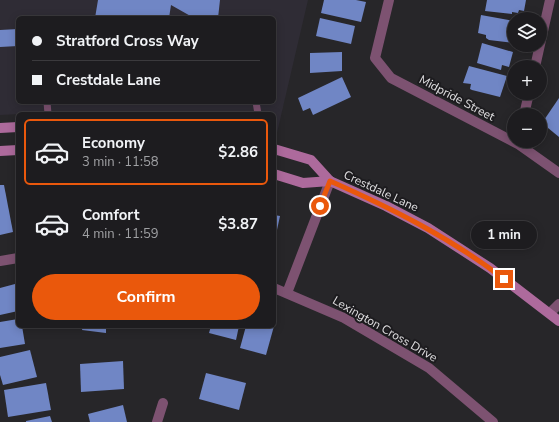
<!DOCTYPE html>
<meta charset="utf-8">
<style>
:root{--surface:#1d1c1f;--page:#2a292c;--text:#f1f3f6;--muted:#a0a1a4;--line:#3b3a3d;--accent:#ea580c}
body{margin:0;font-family:"Nunito Sans",sans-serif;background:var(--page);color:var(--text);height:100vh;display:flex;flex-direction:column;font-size:15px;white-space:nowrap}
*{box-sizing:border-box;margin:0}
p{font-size:13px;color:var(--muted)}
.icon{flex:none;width:22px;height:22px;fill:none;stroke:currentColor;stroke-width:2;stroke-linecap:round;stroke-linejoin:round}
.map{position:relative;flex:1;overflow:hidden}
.drawer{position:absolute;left:16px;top:112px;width:260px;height:216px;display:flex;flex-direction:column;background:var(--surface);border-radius:6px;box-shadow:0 2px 10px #0003,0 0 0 1px var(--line)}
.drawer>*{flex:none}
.banner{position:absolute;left:16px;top:16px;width:260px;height:88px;border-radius:6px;box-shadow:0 2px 10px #0003,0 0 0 1px var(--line);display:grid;align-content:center;height:88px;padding:0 16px;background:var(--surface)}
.fabs{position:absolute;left:507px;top:12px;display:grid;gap:8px}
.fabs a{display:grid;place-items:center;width:40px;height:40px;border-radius:50%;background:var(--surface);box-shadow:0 2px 10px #0003,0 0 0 1px var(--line);font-size:20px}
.end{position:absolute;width:18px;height:18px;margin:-9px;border:5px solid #ea580c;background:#fff;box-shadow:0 0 0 2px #fff}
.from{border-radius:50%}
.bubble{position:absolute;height:28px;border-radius:14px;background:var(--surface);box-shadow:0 2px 10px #0003,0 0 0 1px var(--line);font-size:13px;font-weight:700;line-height:28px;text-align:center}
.banner b{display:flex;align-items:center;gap:14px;height:38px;font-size:15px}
.banner b+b{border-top:1px solid var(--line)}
.banner i{width:10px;height:10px;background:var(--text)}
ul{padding:7px 0 0;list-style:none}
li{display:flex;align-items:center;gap:12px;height:66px;margin:0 8px 6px;padding:0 8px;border:2px solid transparent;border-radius:6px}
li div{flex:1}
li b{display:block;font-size:15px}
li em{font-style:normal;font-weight:700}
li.selected{border-color:var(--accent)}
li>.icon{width:36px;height:36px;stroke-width:1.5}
.primary-button{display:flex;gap:8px;margin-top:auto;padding:8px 16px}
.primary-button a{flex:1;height:46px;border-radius:24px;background:var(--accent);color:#fff;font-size:16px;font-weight:700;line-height:46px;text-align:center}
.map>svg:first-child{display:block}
.built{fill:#2f2c35;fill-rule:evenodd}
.building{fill:#7086c5}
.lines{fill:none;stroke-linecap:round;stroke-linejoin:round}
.lane{stroke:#7d5271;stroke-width:7}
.street{stroke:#7d5271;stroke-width:10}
.secondary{stroke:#ad6a9c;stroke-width:10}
.route{stroke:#ea580c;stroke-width:5}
.labels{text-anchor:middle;stroke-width:4;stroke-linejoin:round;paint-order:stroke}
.street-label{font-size:12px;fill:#e0dfe1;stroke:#1d1c1f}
</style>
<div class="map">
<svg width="559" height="422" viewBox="0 0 559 422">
<rect width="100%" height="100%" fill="#272629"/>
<path class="built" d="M0,0h308l-32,137h-2v-23h-120l-76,-3 -78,4zM18,18h256v84h-256z"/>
<g class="building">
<path d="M98,0h122l-2,18h-24l-23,-13 -2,13h-74z"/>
<path d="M324,0h32l10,2 -5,20 -40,-9z"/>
<path d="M487,0h39l-2,11 -5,-1 -1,3 -6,-1v2l-27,-3z"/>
<path d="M481,15l33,6v22l-25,-3 -3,-2v-3l-8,-2z"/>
<path d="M320,18l35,8 -4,18 -35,-8z"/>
<path d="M18,29v17l-18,1v-17z"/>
<path d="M482,43l31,9 -4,15 -7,-2 -1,5 -24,-7z"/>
<path d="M342,52v19l-32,2v-20z"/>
<path d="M469,66l38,10 -7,21 -28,-7 -2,-1 1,-5 -8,-1z"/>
<path d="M342,77l9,20 -38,18 -3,-7 -7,3 -5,-13z"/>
<path d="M559,98v39l-17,-14z"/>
<path d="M0,185h4l9,47 -13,3z"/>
<path d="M274,215l6,1 -5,23h-1z"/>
<path d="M15,284l3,27 -18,4v-27z"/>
<path d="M18,319v7h4l3,18 -25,4v-26z"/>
<path d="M83,326l23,2v5l-24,-3z"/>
<path d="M211,326h28l-3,14 -27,-7z"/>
<path d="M246,326h28l-8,29 -26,-7z"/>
<path d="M30,350l7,27 -34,8 -3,-10v-18z"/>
<path d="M123,361l1,28 -43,3 -1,-28z"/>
<path d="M206,373l40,10 -7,27 -40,-11z"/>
<path d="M46,383l5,27 -43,7 -4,-27z"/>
<path d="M123,405l4,17h-37l-2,-8z"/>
<path d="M50,416l2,6h-26v-1z"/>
</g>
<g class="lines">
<g class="lane">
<path d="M47,102l1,12"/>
<path d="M256,102l2,12"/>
</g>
<g class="street">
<path d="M389,0l-14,58 16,20 127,66 41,29"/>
<path d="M535,67l15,-67"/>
<path d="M524,115l5,-22"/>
<path d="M0,261l18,-3"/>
<path d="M274,288l70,30 85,50 64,54"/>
<path d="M287,293l43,-112"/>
<path d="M550,313l9,-9"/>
<path d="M157,422l6,-19"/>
</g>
<g class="secondary">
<path d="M0,128l18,-1"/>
<path d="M274,149l37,11 19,21 56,25 42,22 62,40 69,53"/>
<path d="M0,151l18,-1"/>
<path d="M274,174l29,9 27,-2"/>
</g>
</g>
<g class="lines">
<path class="route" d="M320,206l10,-25c61,27 121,57 174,98"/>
</g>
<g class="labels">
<g class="street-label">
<text transform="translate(457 98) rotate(28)" y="4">Midpride Street</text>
<text transform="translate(381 191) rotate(25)" y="4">Crestdale Lane</text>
<text transform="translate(385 329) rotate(30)" y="4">Lexington Cross Drive</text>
</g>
</g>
</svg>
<div class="fabs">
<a><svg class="icon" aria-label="layers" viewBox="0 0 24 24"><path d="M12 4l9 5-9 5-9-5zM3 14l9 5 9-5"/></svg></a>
<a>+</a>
<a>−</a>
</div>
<i class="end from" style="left:320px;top:206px"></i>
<i class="end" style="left:504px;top:279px"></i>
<div class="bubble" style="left:471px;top:221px;width:66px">1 min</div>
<div class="banner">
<b><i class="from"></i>Stratford Cross Way</b>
<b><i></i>Crestdale Lane</b>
</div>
<section class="drawer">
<ul>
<li class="selected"><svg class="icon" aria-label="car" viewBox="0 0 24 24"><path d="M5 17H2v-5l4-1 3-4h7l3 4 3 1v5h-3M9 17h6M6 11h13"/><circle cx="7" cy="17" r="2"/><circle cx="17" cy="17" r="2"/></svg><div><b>Economy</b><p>3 min · 11:58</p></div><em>$2.86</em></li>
<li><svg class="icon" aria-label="car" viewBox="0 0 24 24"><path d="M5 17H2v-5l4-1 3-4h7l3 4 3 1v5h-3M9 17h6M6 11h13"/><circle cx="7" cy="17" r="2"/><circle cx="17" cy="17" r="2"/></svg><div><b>Comfort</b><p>4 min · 11:59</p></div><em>$3.87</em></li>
</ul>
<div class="primary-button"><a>Confirm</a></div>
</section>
</div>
